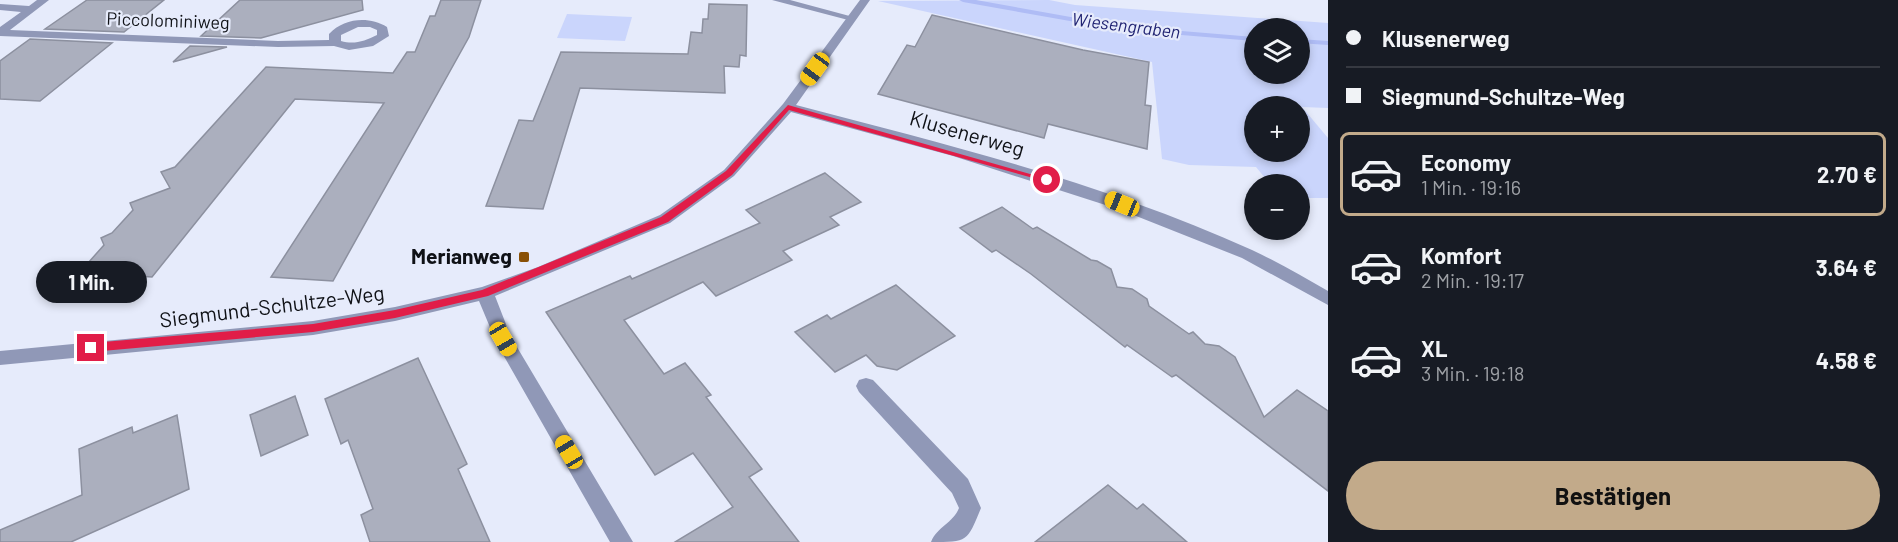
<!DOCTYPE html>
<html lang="de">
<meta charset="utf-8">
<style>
:root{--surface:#171b24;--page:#242831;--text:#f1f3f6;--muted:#9ea1a6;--line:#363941;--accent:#c2aa8a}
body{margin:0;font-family:Barlow,sans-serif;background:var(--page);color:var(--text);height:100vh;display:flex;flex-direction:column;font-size:22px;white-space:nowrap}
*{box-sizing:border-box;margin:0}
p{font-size:20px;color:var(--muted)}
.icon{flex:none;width:33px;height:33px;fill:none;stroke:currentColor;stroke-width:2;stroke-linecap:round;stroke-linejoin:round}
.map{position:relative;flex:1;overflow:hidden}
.sheet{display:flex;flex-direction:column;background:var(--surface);width:570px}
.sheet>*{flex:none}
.hud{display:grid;align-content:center;height:132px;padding:0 18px;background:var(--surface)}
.fabs{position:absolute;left:1244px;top:18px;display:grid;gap:12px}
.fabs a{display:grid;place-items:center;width:66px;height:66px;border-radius:50%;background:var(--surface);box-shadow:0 3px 9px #0003;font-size:30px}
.end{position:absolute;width:27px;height:27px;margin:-14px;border:8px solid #e11d48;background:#fff;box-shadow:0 0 0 3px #fff}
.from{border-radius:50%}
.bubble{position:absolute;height:42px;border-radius:21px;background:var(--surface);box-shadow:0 3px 9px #0003;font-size:20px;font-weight:700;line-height:42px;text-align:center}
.car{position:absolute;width:18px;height:36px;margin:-18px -9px;border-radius:8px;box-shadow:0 0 4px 2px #0007;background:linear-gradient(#f5c518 24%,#345 0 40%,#f5c518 0 76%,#345 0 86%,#f5c518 0)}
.hud b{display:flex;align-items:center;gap:21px;height:57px;font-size:22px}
.hud b+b{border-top:2px solid var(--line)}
.hud i{width:15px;height:15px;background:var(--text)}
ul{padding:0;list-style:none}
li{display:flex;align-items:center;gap:18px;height:84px;margin:0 12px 9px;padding:0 6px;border:3px solid transparent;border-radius:9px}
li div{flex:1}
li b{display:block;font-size:22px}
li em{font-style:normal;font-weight:700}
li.current{border-color:var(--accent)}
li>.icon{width:54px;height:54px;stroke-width:1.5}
.cta{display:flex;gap:12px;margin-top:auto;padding:12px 18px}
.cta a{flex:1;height:69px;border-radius:36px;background:var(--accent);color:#111;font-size:24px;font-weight:700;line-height:69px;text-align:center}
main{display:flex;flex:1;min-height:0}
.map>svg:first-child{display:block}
.green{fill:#cad5fc;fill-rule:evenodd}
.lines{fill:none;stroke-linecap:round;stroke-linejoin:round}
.stream{fill:#afbcf5;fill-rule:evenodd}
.building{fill:#abafbe;stroke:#8c909f;stroke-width:1.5}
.service{fill:#9098b7;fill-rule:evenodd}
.minor{fill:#9098b7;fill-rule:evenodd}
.route{fill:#e11d48}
.poi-dot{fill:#895005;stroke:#e6ebfb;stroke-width:2}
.labels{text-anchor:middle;stroke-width:4.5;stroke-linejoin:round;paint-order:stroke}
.far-street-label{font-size:18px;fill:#0f1116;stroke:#e6ebfb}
.far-water-label{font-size:18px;font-style:italic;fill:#212473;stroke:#e6ebfb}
.street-label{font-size:21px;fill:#0f1116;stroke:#e6ebfb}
.poi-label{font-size:21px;font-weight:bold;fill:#0f1116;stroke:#e6ebfb;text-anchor:end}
</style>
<main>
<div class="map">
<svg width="1328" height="542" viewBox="0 0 1328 542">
<rect width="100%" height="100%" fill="#e6ebfb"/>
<g class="green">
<path d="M1049,0l26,5 253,18v85l-26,-1 26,31v60h-29v-14h-29l-14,-17 -67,-2 -27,-6 -10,-97 -274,-61zM1254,28h45v46h-45zM1254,106h45v46h-45z"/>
<path d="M567,14l65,3 -7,24 -68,-3z"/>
</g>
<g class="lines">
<g class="stream">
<path d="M959,0h17l145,26 133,11v4l-133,-11 -158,-28z"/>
<path d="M1299,39l29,2v4l-29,-2z"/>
</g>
</g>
<g class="building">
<path d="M87,0h77l-40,32 -79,-3z"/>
<path d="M240,0h122l1,10 -102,28 -60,-2z"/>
<path d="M441,0h40l-12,37 -136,244 -62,-4 113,-174 -89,-4 -143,178 -72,-5 24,-27 -3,-7 11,-5 21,-23 -3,-7 40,-15 -9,-16 14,-5 91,-100 127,6 14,-21h8l15,-36h5z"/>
<path d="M709,4l38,1 -1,51 -6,-1 -1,12 -15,-1 1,27 -145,-5 -37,121 -57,-3 33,-86 14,1 28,-69 127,2 3,-22 11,1 1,-14h5z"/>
<path d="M932,15l151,35 66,12 -4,43 6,1 -4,43 -99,-25 -4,14 -166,-44 29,-49 8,2z"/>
<path d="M30,39l82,4 -72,58 -40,-2v-38z"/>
<path d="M190,46l37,1 -54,15z"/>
<path d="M825,173l36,29 -31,15 9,8 -56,26 9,9 -76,36 -13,-14 -79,38 40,54 21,-11 26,32 -5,2 56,72 -13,8 50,65h-124l58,-35 -40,-54 -38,22 -109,-163 84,-36 2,3 128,-56 -14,-13z"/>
<path d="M1002,207l31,22 4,-2 54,33 6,1 14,8 6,18 15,2 15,10 2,7 40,28 4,-2 12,12 14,2 16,11 29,60 33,-27 31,21v80l-152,-116 -4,2 -45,-32 -2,2 -94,-73 -35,-24 -4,2 -32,-24z"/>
<path d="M896,285l59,51 -58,34 -20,-4 -11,-11 -31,17 -40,-40 32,-17 4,4z"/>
<path d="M418,358l49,106 -9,5 32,73h-120l-9,-27 12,-6 -25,-69 -7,4 -16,-45z"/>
<path d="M295,396l13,39 -47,21 -11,-41z"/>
<path d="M177,415l12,74 -118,53h-71v-12l82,-35 -3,-46 53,-22 1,6z"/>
<path d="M1108,485l29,24 6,-5 44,38h-152z"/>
</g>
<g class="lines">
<path class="service" d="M772,0h18l67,18 -5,3z"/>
<g class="minor">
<path d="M37,0h12l-39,30 268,11 51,-1v-6c15,-16 40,-18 58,-7l2,9 -16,10 -24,4 -15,-4 -56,1 -278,-11v-9l21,-15 -21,-2v-6l29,2zM358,27h12l7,3v5c-12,6 -23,10 -36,6v-6z"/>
<path d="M860,0h10l-74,105c153,40 311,79 456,145 26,12 51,27 76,41v14l-86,-47 -121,-48 -168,-54 -162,-44 -57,64 -64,47 -175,73 16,41 122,205h-23l-113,-198 -18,-43 -84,20 -82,14 -313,30v-14l313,-30 82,-14 87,-20 56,-20 122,-52 64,-45 59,-66z"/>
<path d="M866,378l7,2 95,99 13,29c-14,34 -13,34 -50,34 6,-15 22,-19 28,-34l-7,-15 -93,-101 -3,-6 3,-6z"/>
</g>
</g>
<path class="route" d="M788,105l263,75 -7,1 -255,-71 -57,65 -64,47 -180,74 -93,22 -82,14 -222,20 -5,-4 5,-5 222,-19 82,-14 87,-20 179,-73 65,-46z"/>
<rect class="poi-dot" x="518" y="251" width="12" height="12" rx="3"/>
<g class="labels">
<g class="far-street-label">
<text transform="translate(168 21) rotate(2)" y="6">Piccolominiweg</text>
</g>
<g class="far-water-label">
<text transform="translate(1126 26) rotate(7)" y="6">Wiesengraben</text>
</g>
<g class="street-label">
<text transform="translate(967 134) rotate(16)" y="7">Klusenerweg</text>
<text transform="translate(272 307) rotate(-7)" y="7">Siegmund-Schultze-Weg</text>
</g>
<g class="poi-label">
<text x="512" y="264">Merianweg</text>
</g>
</g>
</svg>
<div class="fabs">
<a><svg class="icon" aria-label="layers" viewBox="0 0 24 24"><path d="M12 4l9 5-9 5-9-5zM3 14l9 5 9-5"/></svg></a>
<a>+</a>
<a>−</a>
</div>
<i class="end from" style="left:1047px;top:180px"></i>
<i class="end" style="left:91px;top:348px"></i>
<div class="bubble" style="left:36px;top:261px;width:111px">1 Min.</div>
<i class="car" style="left:815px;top:69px;rotate:216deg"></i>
<i class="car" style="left:1122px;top:204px;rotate:292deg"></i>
<i class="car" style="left:503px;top:339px;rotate:150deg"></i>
<i class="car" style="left:569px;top:452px;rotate:329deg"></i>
</div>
<section class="sheet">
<div class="hud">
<b><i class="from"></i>Klusenerweg</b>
<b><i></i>Siegmund-Schultze-Weg</b>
</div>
<ul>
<li class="current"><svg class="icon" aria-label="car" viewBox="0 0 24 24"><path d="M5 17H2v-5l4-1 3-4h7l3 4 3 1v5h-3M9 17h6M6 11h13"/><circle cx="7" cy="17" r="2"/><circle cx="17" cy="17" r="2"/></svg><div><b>Economy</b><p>1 Min. · 19:16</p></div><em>2.70 €</em></li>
<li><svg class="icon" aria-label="car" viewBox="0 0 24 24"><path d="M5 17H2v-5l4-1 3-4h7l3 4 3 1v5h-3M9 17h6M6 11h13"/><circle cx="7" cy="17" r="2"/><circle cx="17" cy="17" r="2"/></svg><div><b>Komfort</b><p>2 Min. · 19:17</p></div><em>3.64 €</em></li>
<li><svg class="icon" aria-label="car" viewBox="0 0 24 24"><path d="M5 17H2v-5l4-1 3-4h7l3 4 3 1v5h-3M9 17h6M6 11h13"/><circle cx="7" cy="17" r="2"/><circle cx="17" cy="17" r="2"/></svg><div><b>XL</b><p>3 Min. · 19:18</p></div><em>4.58 €</em></li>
</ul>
<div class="cta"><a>Bestätigen</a></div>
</section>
</main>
